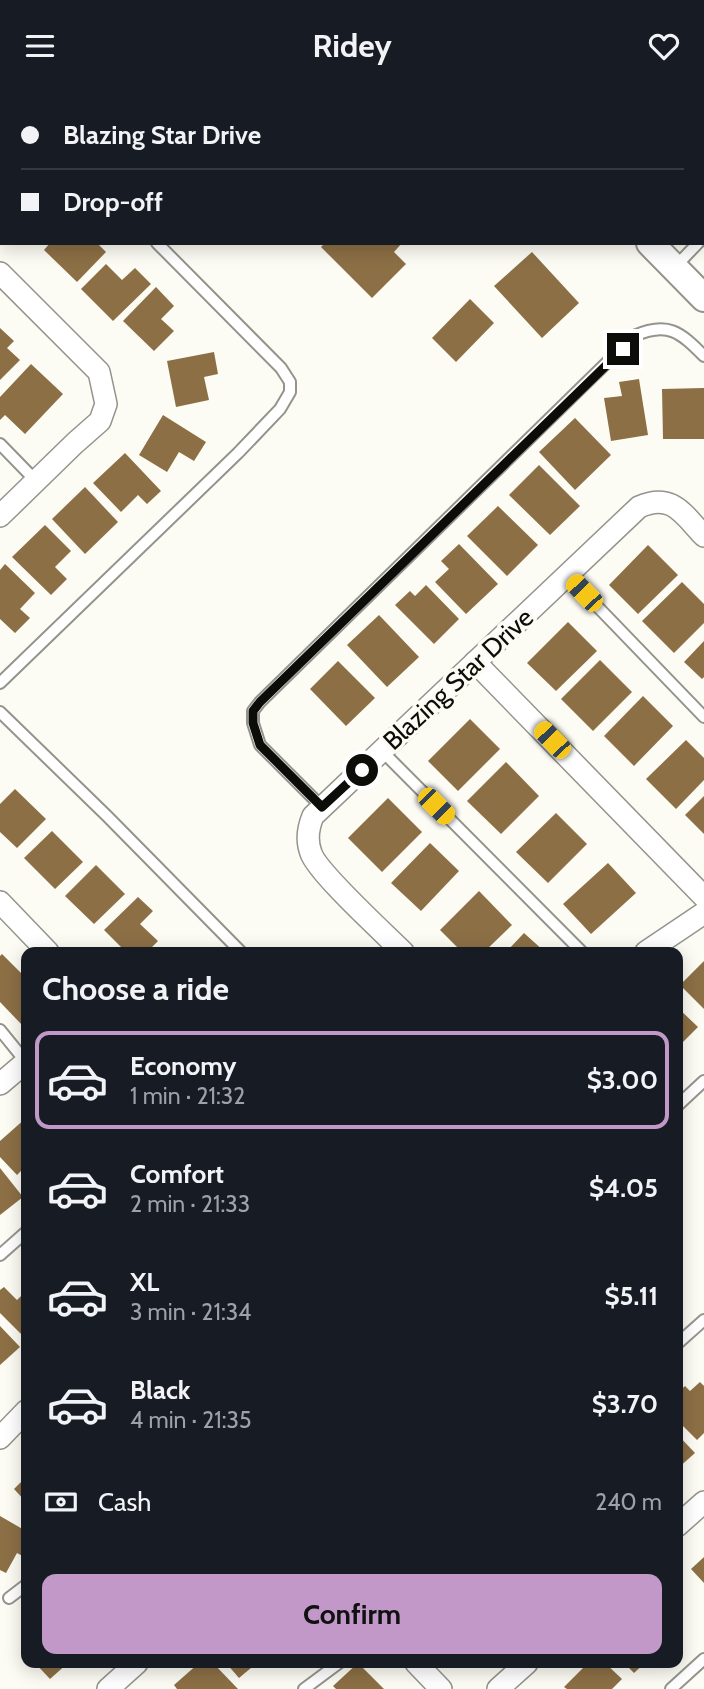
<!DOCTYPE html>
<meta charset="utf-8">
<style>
:root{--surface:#171b24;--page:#20242c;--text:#f1f3f6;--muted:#9ea1a6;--line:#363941;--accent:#c298c9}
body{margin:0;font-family:Cabin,sans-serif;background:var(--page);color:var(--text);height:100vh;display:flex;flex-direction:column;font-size:26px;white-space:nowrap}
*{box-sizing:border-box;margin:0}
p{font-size:23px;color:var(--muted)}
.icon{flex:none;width:38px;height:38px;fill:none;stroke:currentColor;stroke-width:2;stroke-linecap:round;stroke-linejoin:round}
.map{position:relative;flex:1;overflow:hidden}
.side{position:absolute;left:21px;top:856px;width:662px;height:721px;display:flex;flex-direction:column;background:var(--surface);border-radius:14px;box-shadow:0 4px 18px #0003}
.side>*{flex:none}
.guide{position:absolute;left:0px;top:0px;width:705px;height:154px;box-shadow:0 4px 18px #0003;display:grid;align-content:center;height:154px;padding:0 21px;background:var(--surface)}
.end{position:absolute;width:32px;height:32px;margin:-16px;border:9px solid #0c0c09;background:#fff;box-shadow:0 0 0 4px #fff}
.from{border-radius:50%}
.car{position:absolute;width:21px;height:42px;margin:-21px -10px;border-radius:9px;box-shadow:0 0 5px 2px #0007;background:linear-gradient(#f5c518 24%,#345 0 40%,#f5c518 0 76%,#345 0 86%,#f5c518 0)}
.guide b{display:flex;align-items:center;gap:24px;height:66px;font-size:26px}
.guide b+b{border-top:2px solid var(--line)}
.guide i{width:18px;height:18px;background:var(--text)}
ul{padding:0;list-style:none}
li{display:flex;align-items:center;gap:21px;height:98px;margin:0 14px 10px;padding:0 7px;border:4px solid transparent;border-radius:14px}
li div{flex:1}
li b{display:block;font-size:26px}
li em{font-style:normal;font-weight:700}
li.selected{border-color:var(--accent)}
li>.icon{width:63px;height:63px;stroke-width:1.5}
h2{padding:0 21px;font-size:32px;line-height:84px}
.pay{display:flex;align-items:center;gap:18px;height:77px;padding:0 21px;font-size:26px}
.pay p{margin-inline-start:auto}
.primary-button{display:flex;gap:14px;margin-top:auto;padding:14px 21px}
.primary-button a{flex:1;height:80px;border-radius:14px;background:var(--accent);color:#111;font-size:28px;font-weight:700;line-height:80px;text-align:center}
header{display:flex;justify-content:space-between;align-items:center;height:91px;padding:0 21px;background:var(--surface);font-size:32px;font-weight:700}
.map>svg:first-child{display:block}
.building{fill:#8c6f45}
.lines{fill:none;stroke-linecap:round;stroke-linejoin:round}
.service-casing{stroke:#94948d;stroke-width:14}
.minor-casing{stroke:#94948d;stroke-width:24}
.tertiary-casing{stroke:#94948d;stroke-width:30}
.service{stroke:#fff;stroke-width:10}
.minor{stroke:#fff;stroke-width:21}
.tertiary{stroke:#fff;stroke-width:26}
.route{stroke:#0c0c09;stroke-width:9}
.labels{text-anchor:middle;stroke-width:7;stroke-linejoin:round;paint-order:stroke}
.street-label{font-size:26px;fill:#0c0c09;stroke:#fcfcf4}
</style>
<header><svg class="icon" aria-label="menu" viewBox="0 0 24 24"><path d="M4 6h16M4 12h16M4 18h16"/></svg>Ridey<svg class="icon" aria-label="heart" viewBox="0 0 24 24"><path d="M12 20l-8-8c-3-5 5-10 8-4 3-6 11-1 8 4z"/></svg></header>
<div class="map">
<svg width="704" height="1598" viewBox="0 0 704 1598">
<rect width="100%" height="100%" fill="#fcfcf4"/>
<g class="building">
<path d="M50,152h47l9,9 -29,30 -33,-32z"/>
<path d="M325,152h77l-8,9 12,12 -34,34 -51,-51z"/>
<path d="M532,161l47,51 -37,35 -48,-52z"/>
<path d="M106,173l16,16 13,-12 16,16 -38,37 -32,-32z"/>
<path d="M156,196l18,19 -13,13 13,12 -20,20 -31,-30z"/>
<path d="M470,208l24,24 -38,39 -24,-24z"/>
<path d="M0,237l14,13 -7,7 13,12 -20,20z"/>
<path d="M214,261l4,22 -14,3 5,23 -33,7 -9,-46z"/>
<path d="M31,273l32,30 -38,40 -20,-19 -5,5v-23z"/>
<path d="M639,288l9,56 -37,6 -7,-43 18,-2 -3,-14z"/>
<path d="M704,297v51h-41l-1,-50z"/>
<path d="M163,324l43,27 -12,19 -15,-9 -12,20 -28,-17z"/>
<path d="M575,327l36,37 -36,35 -36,-38z"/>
<path d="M125,362l36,38 -14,13 -9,-9 -17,17 -28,-29z"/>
<path d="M539,374l41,41 -30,29 -41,-40z"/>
<path d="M85,396l33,35 -33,32 -33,-35z"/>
<path d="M498,415l40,39 -31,31 -40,-40z"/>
<path d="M45,434l26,26 -16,16 12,12 -16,16 -39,-38z"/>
<path d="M459,453l39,40 -32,30 -31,-32 14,-13 -8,-8z"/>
<path d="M648,454l30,30 -40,39 -29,-29z"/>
<path d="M5,473l30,29 -15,16 10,9 -15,15 -15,-14v-49z"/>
<path d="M682,491l22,22v19l-30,30 -32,-32z"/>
<path d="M426,494l33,34 -25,25 -39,-39 15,-14 5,5z"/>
<path d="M379,524l40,42 -32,30 -40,-42z"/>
<path d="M568,531l29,29 -41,40 -29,-28z"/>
<path d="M704,550v36l-2,2 -18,-17z"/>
<path d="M600,569l32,32 -39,39 -32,-32z"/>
<path d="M338,570l37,37 -29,28 -36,-37z"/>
<path d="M643,605l30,30 -39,40 -30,-30z"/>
<path d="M470,628l30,30 -42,42 -30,-30z"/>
<path d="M686,649l18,18v22l-28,29 -30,-30z"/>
<path d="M506,671l33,34 -38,38 -34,-33z"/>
<path d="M15,698l31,30 -29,29 -17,-16v-28z"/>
<path d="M704,705v38l-19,-19z"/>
<path d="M388,707l34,34 -40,40 -34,-34z"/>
<path d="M556,722l31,31 -39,39 -32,-31z"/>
<path d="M52,740l31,31 -28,27 -31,-31z"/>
<path d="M430,752l29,28 -38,40 -30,-28z"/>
<path d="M608,772l28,30 -45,41 -28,-30z"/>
<path d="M96,774l29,29 -31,30 -29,-28z"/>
<path d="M479,800l33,34 -28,27h-22l-22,-22z"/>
<path d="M138,806l15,14 -13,13 18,17 -11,11h-21l-22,-22z"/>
<path d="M524,842l21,19h-39z"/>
<path d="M2,863l24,24v45l-3,3 -23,-24v-46z"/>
<path d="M704,870v48l-24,-24z"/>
<path d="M677,916l21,20 -21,21z"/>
<path d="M26,1027v48l-9,9 -17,-18v-16z"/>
<path d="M0,1077l23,29 -23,18z"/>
<path d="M4,1196l13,13 9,-9v48l-26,-26v-23z"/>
<path d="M0,1235l20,21 -20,18z"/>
<path d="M700,1291l4,4v47l-7,7 -20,-20v-27l8,-7 5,5z"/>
<path d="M677,1343l18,19 -18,16z"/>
<path d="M26,1386v25l-12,-13z"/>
<path d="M0,1425l26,15v27l-9,-5 -11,20 -6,-3z"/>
<path d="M704,1466v26l-13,-14z"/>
<path d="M35,1572h33l-18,16z"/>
<path d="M199,1572h14l25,26h-61l-3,-4z"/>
<path d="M226,1572h31l-18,15z"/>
<path d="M358,1572l26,26h-48l-3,-3z"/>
<path d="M588,1572h17l17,16 -10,10h-45l-3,-2z"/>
<path d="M624,1572h21l-11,10z"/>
</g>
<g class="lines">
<defs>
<g id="service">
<path d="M7,0l2,2"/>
<path d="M408,0l2,2"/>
<path d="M674,177l24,-25"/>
<path d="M0,353l36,37"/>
<path d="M567,484l137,142"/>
<path d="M0,592l238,-230 42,-44 10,-17v-10l-9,-14 -124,-125"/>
<path d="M0,621l107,104 134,136"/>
<path d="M382,660l200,201"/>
<path d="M322,716l-62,-62 -7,-22v-12l7,-9 374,-366c34,-15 46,-4 70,20"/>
<path d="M0,939l26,32"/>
<path d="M677,1015l27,-25"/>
<path d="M0,1164l26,-23"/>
<path d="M677,1253l27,-24"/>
<path d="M9,1507l17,-13"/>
<path d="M304,1598l35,-26"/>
<path d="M671,1598l33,-30"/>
</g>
<g id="minor">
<path d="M687,2l2,-2"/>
<path d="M0,182l99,99 7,32 -6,17 -25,22 -75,73"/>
<path d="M475,571l229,235"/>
<path d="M0,811l48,50"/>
<path d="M403,861c-18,-18 -86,-80 -92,-99 -5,-13 -3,-25 2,-37l326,-309c33,-15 44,7 65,29"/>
<path d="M646,861l58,-39"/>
<path d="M0,993l26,-22"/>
<path d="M0,1347l26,-27"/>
<path d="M677,1435l27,-24"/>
<path d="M416,1572l25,26"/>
<path d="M108,1598l29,-26"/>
<path d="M498,1598l29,-26"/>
</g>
<g id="tertiary">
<path d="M501,0l1,2"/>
<path d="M650,152l54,55"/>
</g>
</defs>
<use href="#service" class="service-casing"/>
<use href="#minor" class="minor-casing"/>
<use href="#tertiary" class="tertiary-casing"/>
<use href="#service" class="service"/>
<use href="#minor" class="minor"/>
<use href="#tertiary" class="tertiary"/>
</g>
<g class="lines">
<path class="route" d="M362,679l-40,37 -62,-62 -7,-22v-12l7,-9 363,-353"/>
</g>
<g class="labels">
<g class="street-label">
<text transform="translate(458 588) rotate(-43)" y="9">Blazing Star Drive</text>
</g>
</g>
</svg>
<i class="end from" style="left:362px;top:679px"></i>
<i class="end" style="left:623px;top:258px"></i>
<i class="car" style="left:584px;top:502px;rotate:316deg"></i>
<i class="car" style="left:552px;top:649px;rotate:316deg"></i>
<i class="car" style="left:436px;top:715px;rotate:135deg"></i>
<div class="guide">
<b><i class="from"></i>Blazing Star Drive</b>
<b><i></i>Drop-off</b>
</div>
<section class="side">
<h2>Choose a ride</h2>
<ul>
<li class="selected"><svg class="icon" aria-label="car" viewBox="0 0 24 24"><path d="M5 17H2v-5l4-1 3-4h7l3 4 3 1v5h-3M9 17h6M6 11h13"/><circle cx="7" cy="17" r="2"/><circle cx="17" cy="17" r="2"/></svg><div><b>Economy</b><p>1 min · 21:32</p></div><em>$3.00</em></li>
<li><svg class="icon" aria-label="car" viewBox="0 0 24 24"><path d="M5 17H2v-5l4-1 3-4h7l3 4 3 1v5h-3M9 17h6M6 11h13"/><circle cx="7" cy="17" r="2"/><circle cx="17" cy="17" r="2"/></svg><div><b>Comfort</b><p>2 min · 21:33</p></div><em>$4.05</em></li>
<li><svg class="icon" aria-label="car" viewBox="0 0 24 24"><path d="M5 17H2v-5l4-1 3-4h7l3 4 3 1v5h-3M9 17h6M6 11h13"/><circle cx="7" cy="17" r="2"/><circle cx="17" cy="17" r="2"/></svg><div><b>XL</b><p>3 min · 21:34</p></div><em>$5.11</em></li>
<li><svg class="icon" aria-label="car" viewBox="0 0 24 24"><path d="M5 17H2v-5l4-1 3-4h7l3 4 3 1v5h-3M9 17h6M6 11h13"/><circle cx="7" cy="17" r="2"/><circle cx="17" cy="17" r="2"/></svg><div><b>Black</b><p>4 min · 21:35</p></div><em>$3.70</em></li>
</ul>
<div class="pay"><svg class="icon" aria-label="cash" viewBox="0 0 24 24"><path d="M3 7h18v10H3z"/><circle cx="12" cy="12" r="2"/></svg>Cash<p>240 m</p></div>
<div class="primary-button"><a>Confirm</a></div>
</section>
</div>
